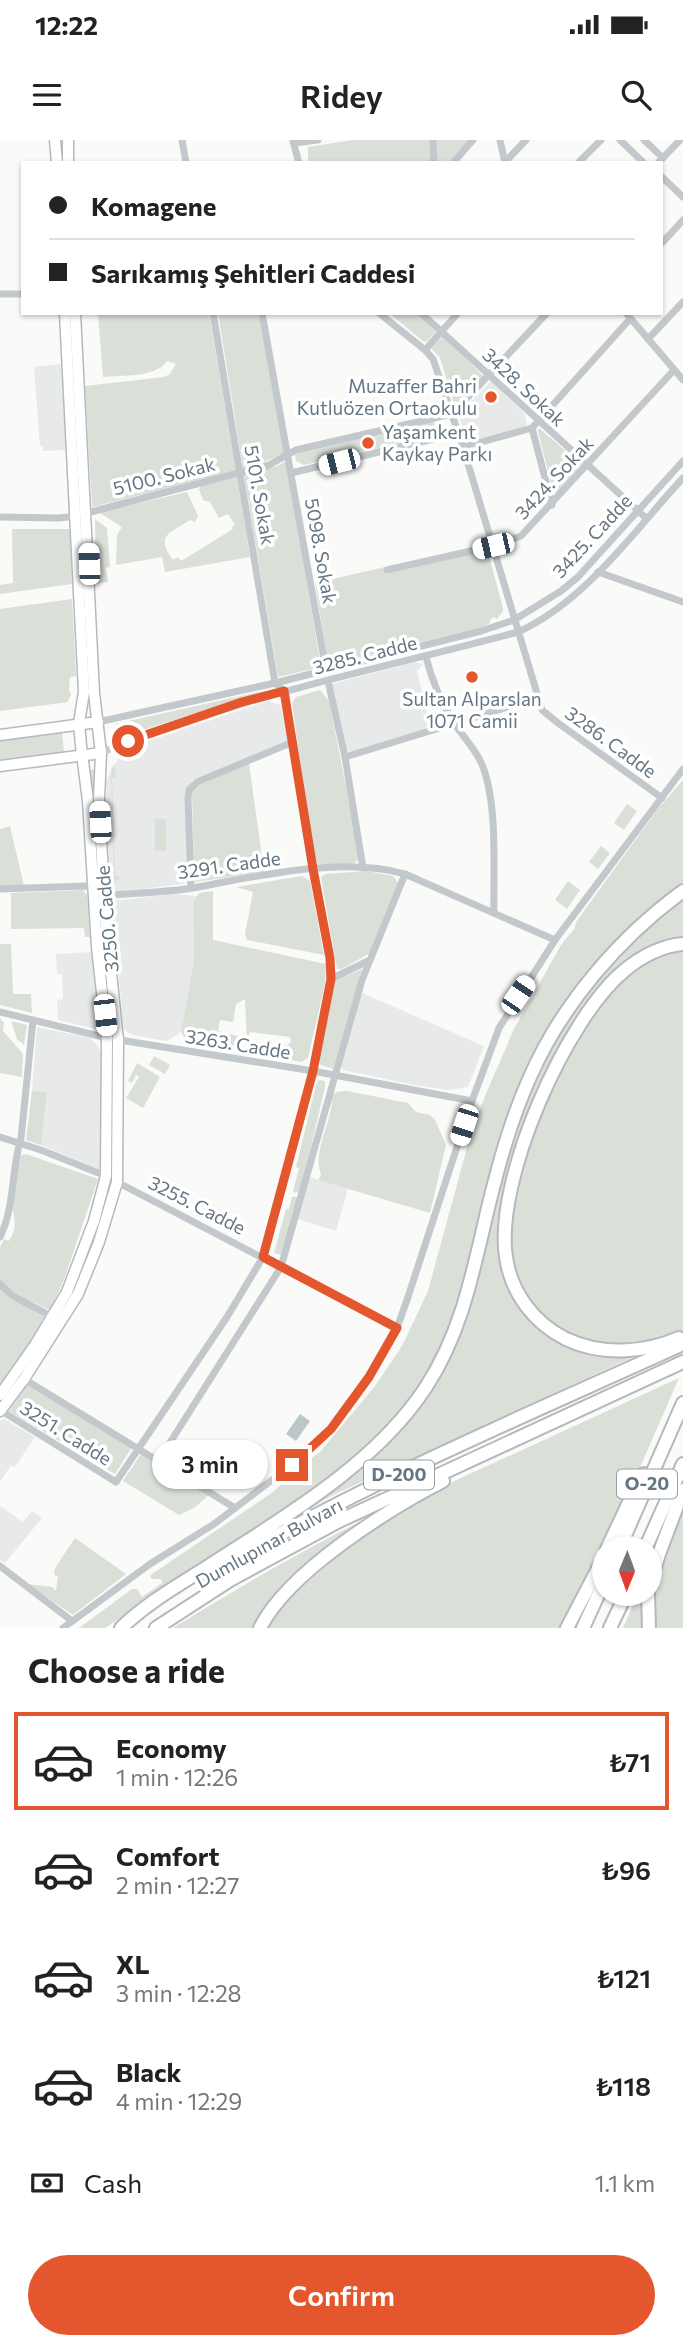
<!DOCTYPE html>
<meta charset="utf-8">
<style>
:root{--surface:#fff;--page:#f2f2f2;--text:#222;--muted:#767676;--line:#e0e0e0;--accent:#e4572e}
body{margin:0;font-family:Commissioner,sans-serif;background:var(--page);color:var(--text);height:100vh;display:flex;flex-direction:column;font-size:26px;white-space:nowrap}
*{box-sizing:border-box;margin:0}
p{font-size:23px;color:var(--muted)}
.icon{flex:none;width:38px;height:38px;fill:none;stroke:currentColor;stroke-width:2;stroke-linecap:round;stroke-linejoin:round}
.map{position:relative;height:1488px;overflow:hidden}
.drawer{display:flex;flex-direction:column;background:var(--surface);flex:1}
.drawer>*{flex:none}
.top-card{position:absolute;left:21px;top:21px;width:642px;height:154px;border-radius:0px;box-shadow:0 2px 5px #0004;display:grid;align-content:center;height:154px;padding:0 28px;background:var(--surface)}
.needle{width:46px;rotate:181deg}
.buttons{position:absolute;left:592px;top:1396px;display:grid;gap:14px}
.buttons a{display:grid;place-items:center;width:70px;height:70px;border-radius:50%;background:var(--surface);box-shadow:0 2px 5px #0004;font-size:35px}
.end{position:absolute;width:32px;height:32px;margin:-16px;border:9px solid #e4572e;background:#fff;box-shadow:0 0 0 4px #fff}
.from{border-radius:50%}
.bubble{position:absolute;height:49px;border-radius:24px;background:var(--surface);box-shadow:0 2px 5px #0004;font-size:23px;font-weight:600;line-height:49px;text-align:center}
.car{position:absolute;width:21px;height:42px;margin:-21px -10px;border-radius:9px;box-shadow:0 0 5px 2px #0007;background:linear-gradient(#fff 24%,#345 0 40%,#fff 0 76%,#345 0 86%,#fff 0)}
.top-card b{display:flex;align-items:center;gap:24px;height:66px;font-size:26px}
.top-card b+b{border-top:2px solid var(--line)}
.top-card i{width:18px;height:18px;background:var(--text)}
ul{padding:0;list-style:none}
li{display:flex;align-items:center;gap:21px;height:98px;margin:0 14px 10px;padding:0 14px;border:4px solid transparent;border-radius:0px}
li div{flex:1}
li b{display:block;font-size:26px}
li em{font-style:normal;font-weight:600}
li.current{border-color:var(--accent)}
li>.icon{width:63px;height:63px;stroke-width:1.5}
h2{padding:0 28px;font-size:32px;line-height:84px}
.pay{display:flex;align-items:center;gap:18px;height:77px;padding:0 28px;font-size:26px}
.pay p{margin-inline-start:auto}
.button{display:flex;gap:14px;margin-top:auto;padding:14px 28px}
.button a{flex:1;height:80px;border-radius:42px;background:var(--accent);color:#fff;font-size:28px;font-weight:600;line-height:80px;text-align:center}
.status{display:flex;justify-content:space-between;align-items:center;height:49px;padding:0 35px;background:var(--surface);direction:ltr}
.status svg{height:19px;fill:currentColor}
header{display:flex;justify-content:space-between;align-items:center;height:91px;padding:0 28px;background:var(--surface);font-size:32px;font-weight:600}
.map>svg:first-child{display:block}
.built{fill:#e8e9e9}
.green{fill:#dadfd7}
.water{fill:#bbc7cb}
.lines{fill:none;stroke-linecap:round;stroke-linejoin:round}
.secondary-casing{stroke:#b3babf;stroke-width:13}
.highway-casing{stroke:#b4b9bd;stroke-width:16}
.street{stroke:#c3c8cc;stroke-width:7}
.secondary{stroke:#fff;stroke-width:10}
.highway{stroke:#fff;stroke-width:12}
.route{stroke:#e4572e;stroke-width:9}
.poi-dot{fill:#e4572e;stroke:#fff;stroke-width:2.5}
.labels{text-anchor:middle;stroke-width:7;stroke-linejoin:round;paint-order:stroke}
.shield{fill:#fff;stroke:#939fa8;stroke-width:2}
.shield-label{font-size:18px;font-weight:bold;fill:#657683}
.poi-label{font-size:19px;fill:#657683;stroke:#fff;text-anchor:end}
.street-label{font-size:19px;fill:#657683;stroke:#fff}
</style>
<div class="status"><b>12:22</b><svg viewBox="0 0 49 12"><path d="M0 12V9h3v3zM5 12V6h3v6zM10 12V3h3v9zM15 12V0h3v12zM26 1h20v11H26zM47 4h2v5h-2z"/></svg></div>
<header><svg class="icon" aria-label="menu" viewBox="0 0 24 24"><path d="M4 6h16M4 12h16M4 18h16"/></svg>Ridey<svg class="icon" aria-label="search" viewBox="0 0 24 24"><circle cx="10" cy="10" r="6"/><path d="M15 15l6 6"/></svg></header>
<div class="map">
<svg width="683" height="1488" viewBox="0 0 683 1488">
<rect width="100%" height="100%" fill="#fafaf8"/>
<g class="built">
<path d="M61,224l5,86 -23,1v-5h-3l-6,-79z"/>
<path d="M491,241l33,32 3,11 -3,4 -55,15 -11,-28z"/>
<path d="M414,522l9,2 -6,7 14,58 -82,23 -3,-3 -14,-65z"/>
<path d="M268,561l12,4 8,31 -1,5 -94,39 -8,10 2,90 -4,4 -66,8 -7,-4 -4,-107 13,-24 12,-10z"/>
<path d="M174,754l23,2 -4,6 1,59 -13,71 -14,9 -31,-5 -9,-4 -3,-4 -13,-127z"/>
<path d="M93,812l7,74 -4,3 -38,-9 -1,-20 6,-1 -1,-25h-5l-1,-20z"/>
<path d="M360,852l124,54 -16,41 -19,3 -30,-4 -76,-16 -3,-7z"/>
<path d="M37,887l53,11 8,8 6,15 -1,110 -62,-26 6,-53 -15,-1z"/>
<path d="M310,1037l38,12 -12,42 -39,-12z"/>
<path d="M4,1279l31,18 -20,30 -4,-2 -11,17v-61z"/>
<path d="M0,1366l23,16 9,-11 10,7 -37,45 -5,-3z"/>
</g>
<g class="green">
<path d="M353,0h77l2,23h-124v-16z"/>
<path d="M436,0h34l-22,23h-11z"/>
<path d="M98,173h111l27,158 -144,36 -7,-121 79,-9 6,-3 6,-10 -9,-3c-11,17 -46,14 -64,16z"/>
<path d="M218,173h41l26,141 -42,15z"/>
<path d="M389,173h29l18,19 -9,9 -3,1z"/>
<path d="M443,196l41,41 -29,30 -15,-49 -9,-10z"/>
<path d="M367,242l2,10 -17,4 -3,-10z"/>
<path d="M434,281l1,14 -131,30 -8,-4 -1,-7z"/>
<path d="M539,288l43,37 -24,27h-5l-15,-61z"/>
<path d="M286,321l35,206 -43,10 -34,-203 33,-8z"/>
<path d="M237,337l13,80 -85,15 -3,-15 -46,8 1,-30 5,-8 -22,-14 1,-1 86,-20 11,24 -3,6 -5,-2c-21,14 -35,15 -17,40l5,-3 3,4 52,-32 -1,-2 3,-2 -7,-11 -9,4 -9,-16 -7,-2 -4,-11 2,-3z"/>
<path d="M95,379l12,9 3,39 -4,1 2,14 -12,2z"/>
<path d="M12,389h59l1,55 -72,10v-9l13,-2z"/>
<path d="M480,412l8,1 15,55v3l-6,8 -3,-2 -4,3v3l-8,4 -154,38 -13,-82 70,-16 1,7z"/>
<path d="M72,459l4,77 -6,1 -1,14 2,3 -3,8 -68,9v-102z"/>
<path d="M267,550l-149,48 -3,-14z"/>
<path d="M320,550l9,11 30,151 -1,8 -6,5h-31l-4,-2 -8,-35 -17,-126 4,-5z"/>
<path d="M62,592l2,20 -64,9v-20z"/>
<path d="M249,623l15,109 -69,10 -1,-3 -2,-88 5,-5z"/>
<path d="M114,624l2,13h-4l3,98 5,2 -10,10v-5l4,-3 -3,-109z"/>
<path d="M89,630h6l4,104h-2z"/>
<path d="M683,640v104l-53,45 -91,119 -87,279 -19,39 -32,48 -30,31 -68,54 -198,129h-26l53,-39h5l5,8 20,-14 -1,-4h-9l-2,-3 2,-2 121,-82 25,-24 22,-16 55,-66 27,-40 26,-55 43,-158 14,-37 29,-67 47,-84 14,-17 1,-6 81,-112z"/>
<path d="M627,664l10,7 -13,19 -10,-7z"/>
<rect x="155" y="679" width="11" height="32"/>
<path d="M10,686l14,60h-24v-57z"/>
<path d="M601,706l9,7 -12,16 -9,-7z"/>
<path d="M367,731l26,5 5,7 -28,70 -28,16h-5l-16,-92 5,-3z"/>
<path d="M302,736l8,5 14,74 -77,-15 -2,-6 8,-42 -17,-5z"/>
<path d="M568,741l12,9 -13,19 -12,-9z"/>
<path d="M83,750l4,5 3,42h-5l-1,-9 -73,1v-36z"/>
<path d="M213,751v49l113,24 -1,20 -17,74 -7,4 -54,-10 7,-10 34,3 3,-4 -1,-4 -40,-5 -3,8 -2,-41 -9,5 -3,18 -13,-2 -2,11 23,6 1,14 -58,-14 -3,-5 13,-71 -1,-59 6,-9z"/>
<path d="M683,758v41l-16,4 -90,75 -29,50 -11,24 -10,26 -24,92 13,90 18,24 16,13 92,16 -309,142 -51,30c26,-21 52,-43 78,-64 24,-21 50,-39 67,-66 43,-68 54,-138 74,-214 28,-113 87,-213 182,-283z"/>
<path d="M0,804h11l2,50h18l1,19 -32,-8z"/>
<path d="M683,810v381c-11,4 -23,11 -35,14 -25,6 -55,0 -78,-10 -38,-18 -59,-58 -60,-100 0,-14 5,-28 8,-42 17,-79 73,-229 165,-243z"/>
<path d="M362,829l-29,100 -12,-4 -3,-5 17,-79z"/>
<path d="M0,878l4,5 -1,8 20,23 -1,23 -22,-4z"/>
<path d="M11,881l16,4 -3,20 -7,-6z"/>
<path d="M154,916l16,9 -5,9 -16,-9z"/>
<path d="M137,923l23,14 -17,31 -17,-10 13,-21 -3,-2 -4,8 -4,-2z"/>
<path d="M319,940l6,1v6l-25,106 -7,-1 6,-24 -3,-1 20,-82z"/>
<path d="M32,951l15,1 -6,53 -15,-5z"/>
<path d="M347,951l61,12 8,9 14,3 5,5 11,25 -16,68 -112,-33 3,-5c-9,-26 12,-52 11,-80l4,-3z"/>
<path d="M26,1014l72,25 -34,101 -14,30 -35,-16 -15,-14v-33l4,-8 5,2c11,-17 3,-22 4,-39 0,-15 5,-31 7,-46z"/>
<path d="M292,1057h6l-16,58 -8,-2 12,-44h3z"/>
<path d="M0,1147l45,29 -18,31 -27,38z"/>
<path d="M679,1238l-45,103 -70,147h-297l14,-23 59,-51 21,-17 78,-49z"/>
<path d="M27,1245l105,62 -17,27 -106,-63z"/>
<path d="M141,1314l69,40 -16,14 -15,7 -56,-34z"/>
<path d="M683,1361v127h-29l-1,-38z"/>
<path d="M390,1367c-51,35 -105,65 -137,121h-80c71,-44 142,-85 217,-121z"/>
<path d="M75,1398l51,36 -53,41 -46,-31 25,3 4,4 2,-15 -4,-1 1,-7z"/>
<path d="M638,1454h4l2,34h-21z"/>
</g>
<path class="water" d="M300,1274l10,7 -14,20 -10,-7z"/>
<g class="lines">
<defs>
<g id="secondary">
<path d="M55,0l2,23"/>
<path d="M68,0v23"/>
<path d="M0,595l98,-13"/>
<path d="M0,626l101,-13"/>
<path d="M0,1255l35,-50 32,-53 27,-71 12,-45 1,-138 -10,-91 -9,-146 -7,-55 -2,-23 5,-31 -19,-379"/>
<path d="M0,1271l24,-32 54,-85 21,-52 18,-60 1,-142 -13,-125 -6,-116 2,-46 -7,-60 -19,-380"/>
</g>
<g id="highway">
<path d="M679,1198c-35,15 -77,18 -113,1 -32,-16 -55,-46 -60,-82 -12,-76 60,-239 119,-287 17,-14 37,-24 58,-26"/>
<path d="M607,1409l24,-51 13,-24"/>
<path d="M619,1409l64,-146"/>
<path d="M645,1409l38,-85"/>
<path d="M208,1435c151,-90 315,-158 475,-231"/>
<path d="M649,1447l10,-33 24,-64"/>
<path d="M648,1454l1,34"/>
<path d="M121,1488c26,-25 56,-42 86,-61 76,-49 169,-103 219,-180 36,-55 47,-116 62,-179 11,-45 23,-89 42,-131 32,-73 89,-139 153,-186"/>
<path d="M156,1488l74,-48 109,-59 344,-159"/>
<path d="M260,1488c28,-56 127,-118 183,-147"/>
<path d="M567,1488l37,-71"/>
<path d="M583,1488l21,-46"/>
<path d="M610,1488l16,-34"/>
</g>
</defs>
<use href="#secondary" class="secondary-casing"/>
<use href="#highway" class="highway-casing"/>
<g class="street">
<path d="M182,0l4,23"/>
<path d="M433,0l1,23"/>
<path d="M500,0l5,23"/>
<path d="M620,0l24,23"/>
<path d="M644,0l19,18"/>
<path d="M293,1l6,22"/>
<path d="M294,3l24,-3"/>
<path d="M453,23l20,-23"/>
<path d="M504,23l22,-23"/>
<path d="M578,23l23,-23"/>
<path d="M658,23l22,-23"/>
<path d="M662,37l21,20"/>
<path d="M662,103l21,-23"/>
<path d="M0,154h23"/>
<path d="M262,173l64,357"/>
<path d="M379,173l46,37 8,9 30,88 79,263 16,13 104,75"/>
<path d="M421,173l225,205"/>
<path d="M626,173l57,67"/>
<path d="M648,199l35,-37"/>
<path d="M425,210l33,-37"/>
<path d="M532,288l20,77"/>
<path d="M463,307l69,-19 98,-109"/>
<path d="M291,333l167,-40"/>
<path d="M87,373l182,-48 27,-15 156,-36 95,-101"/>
<path d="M0,377l59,1 17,-2"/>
<path d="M387,430l106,-24 28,-10 153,-166"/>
<path d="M598,432l85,30"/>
<path d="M426,517c6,25 16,47 30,69 9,13 22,26 27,41 15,40 10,103 11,146"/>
<path d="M328,541l17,76 18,111"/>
<path d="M98,582l177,-39 206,-52 33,-11 47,-29 17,-14 105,-116"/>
<path d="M101,613c31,-15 63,-24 96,-35 105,-35 214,-57 321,-86 68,-31 115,-100 165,-154"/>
<path d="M345,617l192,-59"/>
<path d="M191,748l-3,-90 1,-8 8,-8 96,-40"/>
<path d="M0,749l85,-3 8,3"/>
<path d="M104,753l9,2c26,-2 54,-3 80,-7 65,-12 148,-32 212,-14l150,66"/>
<path d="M331,839l37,-18"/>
<path d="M0,872l107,26 206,33 159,30"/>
<path d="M0,997l41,13 65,26"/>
<path d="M117,1042l280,146"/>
<path d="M0,1097c15,-30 11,-67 21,-99l12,-118"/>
<path d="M0,1144l13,12 40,21"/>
<path d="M24,1239l211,129"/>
<path d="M0,1270l116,72 111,-165 36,-60 50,-186 17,-84v-28l-17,-90 -29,-178 -9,-8 -62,-370"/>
<path d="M159,1320l122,-193 81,-287 43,-106"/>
<path d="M0,1426l72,55"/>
<path d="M63,1488l87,-64 64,-40 74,-56 43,-39 38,-52 14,-24 14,-25 11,-31 64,-196 27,-73 56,-88 128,-171"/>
</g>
<use href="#secondary" class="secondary"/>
<use href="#highway" class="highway"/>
</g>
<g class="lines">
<path class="route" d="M128,601l114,-39 42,-11 29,178 17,89 1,21 -18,92 -50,186 134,71 -28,49 -38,52 -39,36"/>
</g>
<g class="poi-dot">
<circle cx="491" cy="257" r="7"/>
<circle cx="368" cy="303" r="7"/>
<circle cx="472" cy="537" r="7"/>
</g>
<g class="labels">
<g class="shield">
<rect x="364" y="1320.5" width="70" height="29" rx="5"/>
<rect x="617" y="1329.5" width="60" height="29" rx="5"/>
</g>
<g class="shield-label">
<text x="399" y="1341">D-200</text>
<text x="647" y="1350">O-20</text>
</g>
<g class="poi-label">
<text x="477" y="253">Muzaffer Bahri<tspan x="477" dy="22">Kutluözen Ortaokulu</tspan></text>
<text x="382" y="299" text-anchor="start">Yaşamkent<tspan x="382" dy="22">Kaykay Parkı</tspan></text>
<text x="472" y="566" text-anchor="middle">Sultan Alparslan<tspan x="472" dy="22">1071 Camii</tspan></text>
</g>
<g class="street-label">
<text transform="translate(524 247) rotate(43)" y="7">3428. Sokak</text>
<text transform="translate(164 336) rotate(-14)" y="7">5100. Sokak</text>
<text transform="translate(554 338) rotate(-47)" y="7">3424. Sokak</text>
<text transform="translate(260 355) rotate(80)" y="7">5101. Sokak</text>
<text transform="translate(592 396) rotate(-47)" y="7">3425. Cadde</text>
<text transform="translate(321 411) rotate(80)" y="7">5098. Sokak</text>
<text transform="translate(365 515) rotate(-14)" y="7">3285. Cadde</text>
<text transform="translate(611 602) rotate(36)" y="7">3286. Cadde</text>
<text transform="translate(229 725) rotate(-8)" y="7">3291. Cadde</text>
<text transform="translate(107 779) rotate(-95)" y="7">3250. Cadde</text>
<text transform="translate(238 904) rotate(9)" y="7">3263. Cadde</text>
<text transform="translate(197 1065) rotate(27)" y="7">3255. Cadde</text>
<text transform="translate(66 1293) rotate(32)" y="7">3251. Cadde</text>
<text transform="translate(269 1403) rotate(-29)" y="7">Dumlupınar Bulvarı</text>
</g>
</g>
</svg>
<div class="buttons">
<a><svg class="needle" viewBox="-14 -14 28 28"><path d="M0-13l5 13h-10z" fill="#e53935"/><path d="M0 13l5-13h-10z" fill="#767676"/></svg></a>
</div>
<i class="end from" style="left:128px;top:601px"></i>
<i class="end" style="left:292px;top:1325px"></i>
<div class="bubble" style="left:152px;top:1300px;width:116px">3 min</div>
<i class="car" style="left:339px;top:322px;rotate:256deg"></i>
<i class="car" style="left:493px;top:406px;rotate:257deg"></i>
<i class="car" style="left:89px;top:424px;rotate:358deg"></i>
<i class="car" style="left:100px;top:682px;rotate:357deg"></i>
<i class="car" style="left:518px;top:855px;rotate:34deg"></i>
<i class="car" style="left:105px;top:875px;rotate:174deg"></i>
<i class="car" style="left:464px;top:985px;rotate:198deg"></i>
<div class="top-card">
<b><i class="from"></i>Komagene</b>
<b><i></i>Sarıkamış Şehitleri Caddesi</b>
</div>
</div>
<section class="drawer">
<h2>Choose a ride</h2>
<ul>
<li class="current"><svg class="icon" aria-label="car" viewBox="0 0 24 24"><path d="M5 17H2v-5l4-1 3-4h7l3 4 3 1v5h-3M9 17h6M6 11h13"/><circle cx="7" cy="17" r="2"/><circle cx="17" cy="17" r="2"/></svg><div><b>Economy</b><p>1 min · 12:26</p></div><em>₺71</em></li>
<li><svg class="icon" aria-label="car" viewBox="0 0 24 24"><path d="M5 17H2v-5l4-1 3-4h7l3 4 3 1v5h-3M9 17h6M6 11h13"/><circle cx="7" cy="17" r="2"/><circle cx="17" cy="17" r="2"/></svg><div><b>Comfort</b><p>2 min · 12:27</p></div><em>₺96</em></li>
<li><svg class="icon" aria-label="car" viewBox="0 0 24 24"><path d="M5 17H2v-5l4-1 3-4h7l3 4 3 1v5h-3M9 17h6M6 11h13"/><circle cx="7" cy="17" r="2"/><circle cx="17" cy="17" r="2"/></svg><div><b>XL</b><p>3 min · 12:28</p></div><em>₺121</em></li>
<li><svg class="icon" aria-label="car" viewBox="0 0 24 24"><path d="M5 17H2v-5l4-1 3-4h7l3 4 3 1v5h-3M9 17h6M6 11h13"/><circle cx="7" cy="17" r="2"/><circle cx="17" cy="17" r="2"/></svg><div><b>Black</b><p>4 min · 12:29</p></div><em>₺118</em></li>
</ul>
<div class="pay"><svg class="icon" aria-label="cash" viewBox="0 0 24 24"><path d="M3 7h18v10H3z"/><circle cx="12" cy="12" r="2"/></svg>Cash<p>1.1 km</p></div>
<div class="button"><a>Confirm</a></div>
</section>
